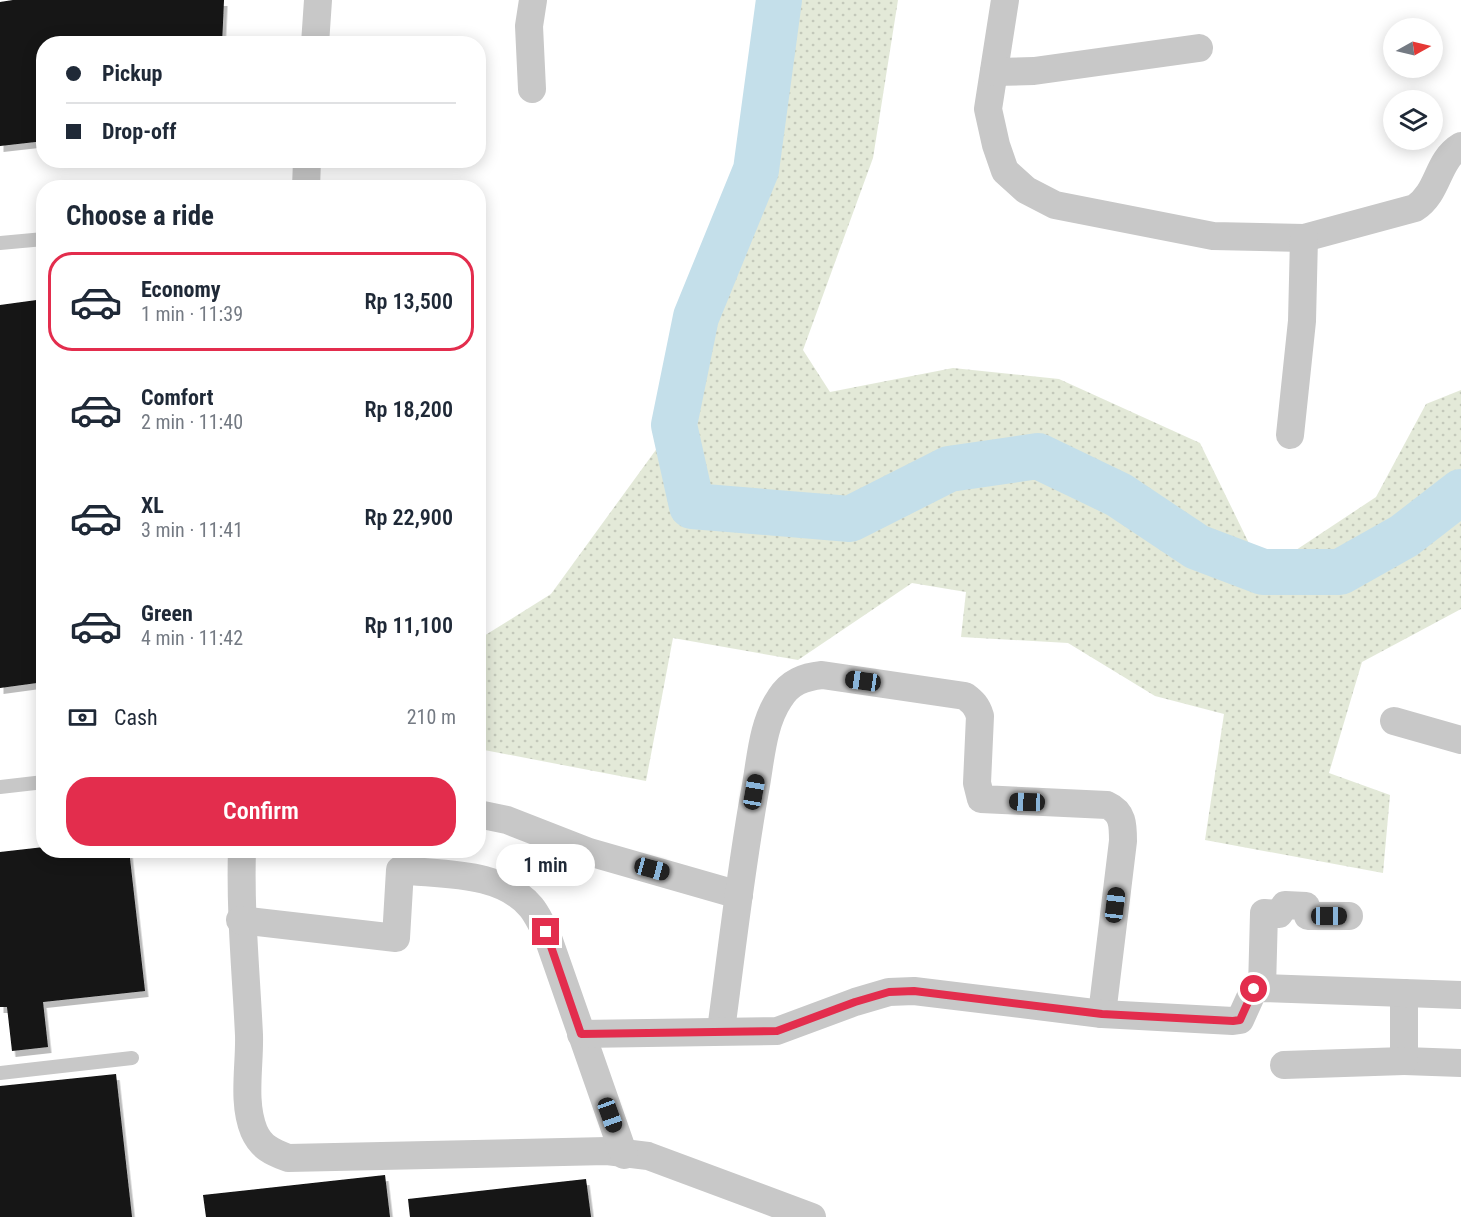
<!DOCTYPE html>
<meta charset="utf-8">
<style>
:root{--surface:#fff;--page:#f2f2f3;--text:#1f2937;--muted:#747a83;--line:#e0e1e3;--accent:#e32d4d}
body{margin:0;font-family:"Roboto Condensed",sans-serif;background:var(--page);color:var(--text);height:100vh;display:flex;flex-direction:column;font-size:22px;white-space:nowrap}
*{box-sizing:border-box;margin:0}
p{font-size:20px;color:var(--muted)}
.icon{flex:none;width:33px;height:33px;fill:none;stroke:currentColor;stroke-width:2;stroke-linecap:round;stroke-linejoin:round}
.map{position:relative;flex:1;overflow:hidden}
.drawer{position:absolute;left:36px;top:180px;width:450px;height:678px;display:flex;flex-direction:column;background:var(--surface);border-radius:24px;box-shadow:0 3px 15px #0003}
.drawer>*{flex:none}
.guide{position:absolute;left:36px;top:36px;width:450px;height:132px;border-radius:24px;box-shadow:0 3px 15px #0003;display:grid;align-content:center;height:132px;padding:0 30px;background:var(--surface)}
.needle{width:39px;rotate:82deg}
.tools{position:absolute;left:1383px;top:18px;display:grid;gap:12px}
.tools a{display:grid;place-items:center;width:60px;height:60px;border-radius:50%;background:var(--surface);box-shadow:0 3px 15px #0003;font-size:30px}
.end{position:absolute;width:27px;height:27px;margin:-14px;border:8px solid #e32d4d;background:#fff;box-shadow:0 0 0 3px #fff}
.from{border-radius:50%}
.bubble{position:absolute;height:42px;border-radius:21px;background:var(--surface);box-shadow:0 3px 15px #0003;font-size:20px;font-weight:600;line-height:42px;text-align:center}
.car{position:absolute;width:18px;height:36px;margin:-18px -9px;border-radius:8px;box-shadow:0 0 4px 2px #0007;background:linear-gradient(#222 24%,#8ab4d8 0 40%,#222 0 76%,#8ab4d8 0 86%,#222 0)}
.guide b{display:flex;align-items:center;gap:21px;height:57px;font-size:22px}
.guide b+b{border-top:2px solid var(--line)}
.guide i{width:15px;height:15px;background:var(--text)}
ul{padding:0;list-style:none}
li{display:flex;align-items:center;gap:18px;height:99px;margin:0 12px 9px;padding:0 18px;border:3px solid transparent;border-radius:24px}
li div{flex:1}
li b{display:block;font-size:22px}
li em{font-style:normal;font-weight:600}
li.active{border-color:var(--accent)}
li>.icon{width:54px;height:54px;stroke-width:1.5}
h2{padding:0 30px;font-size:27px;line-height:72px}
.pay{display:flex;align-items:center;gap:15px;height:66px;padding:0 30px;font-size:22px}
.pay p{margin-inline-start:auto}
.action{display:flex;gap:12px;margin-top:auto;padding:12px 30px}
.action a{flex:1;height:69px;border-radius:24px;background:var(--accent);color:#fff;font-size:24px;font-weight:600;line-height:69px;text-align:center}
.map>svg:first-child{display:block}
.grass{fill:url(#grass-dots)}
.lines{fill:none;stroke-linecap:round;stroke-linejoin:round}
.river{stroke:#c4dfea;stroke-width:46}
.building{fill:#121212;filter:url(#shadow)}
.service{stroke:#c8c8c8;stroke-width:14}
.minor{stroke:#c8c8c8;stroke-width:28}
.route{stroke:#e32d4d;stroke-width:8}
</style>
<div class="map">
<svg width="1461" height="1217" viewBox="0 0 1461 1217">
<defs>
<pattern id="grass-dots" width="8" height="8" patternUnits="userSpaceOnUse" patternTransform="scale(1.5)"><rect width="8" height="8" fill="#e3e9d8"/><path d="M2 2h.1M6 6h.1" fill="none" stroke="#c3c8ba" stroke-width="1.8" stroke-linecap="round"/></pattern>
<filter id="shadow"><feDropShadow dx="3.5" dy="6" stdDeviation="0" flood-color="#0004"/></filter>
</defs>
<rect width="100%" height="100%" fill="#fff"/>
<path class="grass" d="M779,0h119l-25,158 -70,192 27,42 123,-24 106,11 141,64 63,129 113,-75 50,-93 35,-14v219l-99,53 -33,111 61,22 -7,78 -178,-33 19,-126 -69,-18 -87,-53 -107,-6 5,-45 -54,-9 -114,77 -125,-22 -27,143 -167,-32v-110l72,-45 123,-169 24,-113 58,-142z"/>
<g class="lines">
<path class="river" d="M779,0l-23,170 -60,147 -22,108 18,81 158,13 99,-50 89,-13 81,39 78,52 66,25h77l64,-36 57,-44"/>
</g>
<g class="building">
<path d="M13,0h211l-2,44h-178v97l-44,5v-144z"/>
<path d="M44,299v383l-44,6v-383z"/>
<path d="M44,847v3h85l16,141 -102,11 5,45 -36,4 -5,-44h-7v-155z"/>
<path d="M116,1074l16,143h-132v-131z"/>
<path d="M385,1175l5,42h-184l-3,-22z"/>
<path d="M586,1179l5,38h-181l-2,-18z"/>
</g>
<g class="lines">
<g class="service">
<path d="M0,243l44,-4"/>
<path d="M0,787l44,-5"/>
<path d="M0,1073l132,-15"/>
</g>
<g class="minor">
<path d="M1005,0l-17,109 8,36 9,26 21,19 29,15 158,31 91,2 111,-30c25,-17 21,-47 46,-62"/>
<path d="M315,44l3,-44"/>
<path d="M994,72l40,-1 165,-23"/>
<path d="M532,89l-3,-63 4,-26"/>
<path d="M306,188l1,-28"/>
<path d="M1290,435l12,-114 2,-83"/>
<path d="M1394,721l67,19"/>
<path d="M478,814l29,6 82,32 150,43"/>
<path d="M242,850c-2,62 4,123 7,185 1,30 -7,67 5,96 7,16 18,21 34,27l319,-7 41,5 164,61"/>
<path d="M240,920l156,18 4,-68c43,5 101,1 131,37 6,7 10,17 15,25l78,223"/>
<path d="M1262,988l2,-75 15,1 6,-9 21,1 2,10h41"/>
<path d="M1404,993v68l57,2"/>
<path d="M721,1030c11,-81 20,-164 35,-245 5,-29 7,-62 24,-87 10,-16 24,-21 42,-23l143,21c8,6 12,10 15,20l-3,67 4,16 126,6c16,7 16,20 16,36l-21,173"/>
<path d="M581,1034l196,-3 78,-29 34,-10 25,-1 188,23 131,7 7,-1 14,-31 8,-1 199,7"/>
<path d="M1284,1065l120,-4"/>
</g>
</g>
<g class="lines">
<path class="route" d="M546,932l35,102 196,-3 78,-29 34,-10 25,-1 188,23 131,7 7,-1 14,-31"/>
</g>
</svg>
<div class="tools">
<a><svg class="needle" viewBox="-14 -14 28 28"><path d="M0-13l5 13h-10z" fill="#e53935"/><path d="M0 13l5-13h-10z" fill="#747a83"/></svg></a>
<a><svg class="icon" aria-label="layers" viewBox="0 0 24 24"><path d="M12 4l9 5-9 5-9-5zM3 14l9 5 9-5"/></svg></a>
</div>
<i class="end from" style="left:1254px;top:989px"></i>
<i class="end" style="left:546px;top:932px"></i>
<div class="bubble" style="left:496px;top:844px;width:99px">1 min</div>
<i class="car" style="left:863px;top:681px;rotate:278deg"></i>
<i class="car" style="left:754px;top:792px;rotate:10deg"></i>
<i class="car" style="left:1027px;top:802px;rotate:272deg"></i>
<i class="car" style="left:652px;top:869px;rotate:105deg"></i>
<i class="car" style="left:1115px;top:905px;rotate:7deg"></i>
<i class="car" style="left:1329px;top:916px;rotate:90deg"></i>
<i class="car" style="left:610px;top:1115px;rotate:160deg"></i>
<div class="guide">
<b><i class="from"></i>Pickup</b>
<b><i></i>Drop-off</b>
</div>
<section class="drawer">
<h2>Choose a ride</h2>
<ul>
<li class="active"><svg class="icon" aria-label="car" viewBox="0 0 24 24"><path d="M5 17H2v-5l4-1 3-4h7l3 4 3 1v5h-3M9 17h6M6 11h13"/><circle cx="7" cy="17" r="2"/><circle cx="17" cy="17" r="2"/></svg><div><b>Economy</b><p>1 min · 11:39</p></div><em>Rp 13,500</em></li>
<li><svg class="icon" aria-label="car" viewBox="0 0 24 24"><path d="M5 17H2v-5l4-1 3-4h7l3 4 3 1v5h-3M9 17h6M6 11h13"/><circle cx="7" cy="17" r="2"/><circle cx="17" cy="17" r="2"/></svg><div><b>Comfort</b><p>2 min · 11:40</p></div><em>Rp 18,200</em></li>
<li><svg class="icon" aria-label="car" viewBox="0 0 24 24"><path d="M5 17H2v-5l4-1 3-4h7l3 4 3 1v5h-3M9 17h6M6 11h13"/><circle cx="7" cy="17" r="2"/><circle cx="17" cy="17" r="2"/></svg><div><b>XL</b><p>3 min · 11:41</p></div><em>Rp 22,900</em></li>
<li><svg class="icon" aria-label="car" viewBox="0 0 24 24"><path d="M5 17H2v-5l4-1 3-4h7l3 4 3 1v5h-3M9 17h6M6 11h13"/><circle cx="7" cy="17" r="2"/><circle cx="17" cy="17" r="2"/></svg><div><b>Green</b><p>4 min · 11:42</p></div><em>Rp 11,100</em></li>
</ul>
<div class="pay"><svg class="icon" aria-label="cash" viewBox="0 0 24 24"><path d="M3 7h18v10H3z"/><circle cx="12" cy="12" r="2"/></svg>Cash<p>210 m</p></div>
<div class="action"><a>Confirm</a></div>
</section>
</div>
